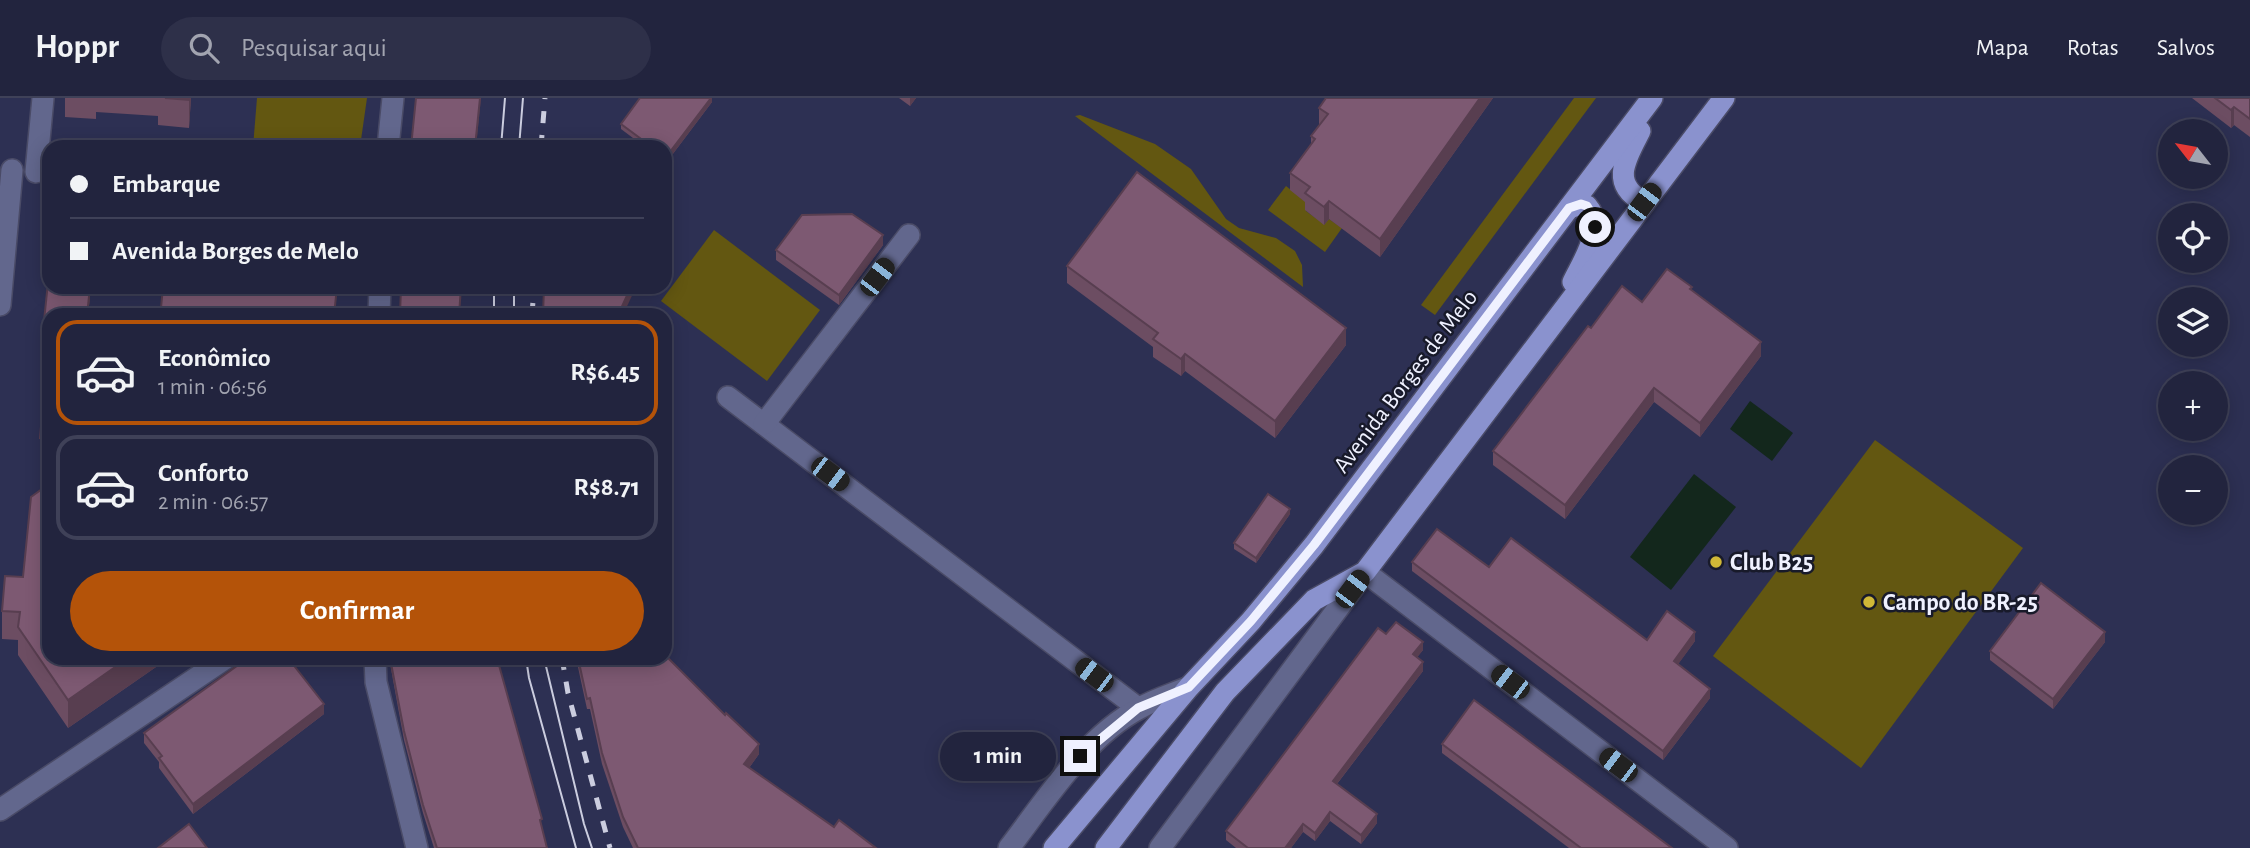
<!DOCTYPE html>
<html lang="pt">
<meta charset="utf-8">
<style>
:root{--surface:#22243e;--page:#2e3049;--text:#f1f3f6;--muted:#a2a4b0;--line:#3f4158;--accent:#b45309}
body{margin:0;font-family:"Alegreya Sans",sans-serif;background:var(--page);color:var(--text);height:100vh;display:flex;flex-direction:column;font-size:26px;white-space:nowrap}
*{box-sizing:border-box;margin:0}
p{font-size:23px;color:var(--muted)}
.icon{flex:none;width:38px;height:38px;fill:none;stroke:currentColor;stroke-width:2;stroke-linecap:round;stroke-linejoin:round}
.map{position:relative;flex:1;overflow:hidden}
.sheet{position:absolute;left:42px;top:210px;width:630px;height:357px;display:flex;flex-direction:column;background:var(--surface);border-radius:21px;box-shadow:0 4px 18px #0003,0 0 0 2px var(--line)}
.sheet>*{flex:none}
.banner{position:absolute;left:42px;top:42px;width:630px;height:154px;border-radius:21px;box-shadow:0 4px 18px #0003,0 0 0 2px var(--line);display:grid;align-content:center;height:154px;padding:0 28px;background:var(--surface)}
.needle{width:46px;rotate:301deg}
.buttons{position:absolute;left:2158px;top:21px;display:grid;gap:14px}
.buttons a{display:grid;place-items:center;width:70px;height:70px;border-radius:50%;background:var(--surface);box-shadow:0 4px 18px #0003,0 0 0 2px var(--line);font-size:35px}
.end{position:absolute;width:32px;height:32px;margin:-16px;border:9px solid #eff1ff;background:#111;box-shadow:0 0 0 4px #111}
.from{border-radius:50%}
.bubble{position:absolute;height:49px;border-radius:24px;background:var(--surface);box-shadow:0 4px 18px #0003,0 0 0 2px var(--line);font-size:23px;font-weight:600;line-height:49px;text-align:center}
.car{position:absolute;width:21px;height:42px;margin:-21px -10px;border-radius:9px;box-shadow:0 0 5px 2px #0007;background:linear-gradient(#222 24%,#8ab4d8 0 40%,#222 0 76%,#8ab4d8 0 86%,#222 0)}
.banner b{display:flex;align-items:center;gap:24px;height:66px;font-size:26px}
.banner b+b{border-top:2px solid var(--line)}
.banner i{width:18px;height:18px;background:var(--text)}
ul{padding:12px 0 0;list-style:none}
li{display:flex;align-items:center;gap:21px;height:105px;margin:0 14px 10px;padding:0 14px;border:4px solid var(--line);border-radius:21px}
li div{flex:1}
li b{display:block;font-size:26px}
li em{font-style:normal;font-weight:600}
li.active{border-color:var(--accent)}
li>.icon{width:63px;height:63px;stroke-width:1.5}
.button{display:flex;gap:14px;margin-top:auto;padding:14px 28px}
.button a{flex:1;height:80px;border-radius:42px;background:var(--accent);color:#fff;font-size:28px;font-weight:600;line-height:80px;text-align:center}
header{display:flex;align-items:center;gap:42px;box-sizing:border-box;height:98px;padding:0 35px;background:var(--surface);border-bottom:2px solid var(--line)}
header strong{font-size:33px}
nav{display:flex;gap:38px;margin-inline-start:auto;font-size:24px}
.search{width:490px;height:63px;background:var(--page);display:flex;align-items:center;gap:18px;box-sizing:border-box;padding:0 24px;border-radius:38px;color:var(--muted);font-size:26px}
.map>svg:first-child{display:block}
.green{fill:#635711}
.water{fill:#13271c}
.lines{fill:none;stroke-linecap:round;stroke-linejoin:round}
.minor-casing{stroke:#4a4b67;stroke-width:24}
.major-casing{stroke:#4a4b67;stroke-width:24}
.minor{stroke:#62678d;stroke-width:21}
.major{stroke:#8a92ce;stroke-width:21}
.tram{stroke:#cbcddf;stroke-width:2}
.rail{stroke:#cbcddf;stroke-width:5;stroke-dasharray:12 12;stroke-linecap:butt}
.wall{fill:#6c4d62}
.shaded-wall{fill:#583e50}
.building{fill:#7d5972;stroke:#583e50;stroke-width:2}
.route{stroke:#eff1ff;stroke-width:9}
.poi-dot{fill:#d0b837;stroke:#181a2a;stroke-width:2.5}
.labels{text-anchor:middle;stroke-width:5;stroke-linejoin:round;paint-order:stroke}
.street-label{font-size:24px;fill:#eff1ff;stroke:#181a2a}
.poi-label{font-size:24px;font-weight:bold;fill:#eff1ff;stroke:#181a2a;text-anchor:start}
</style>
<header>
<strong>Hoppr</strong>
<div class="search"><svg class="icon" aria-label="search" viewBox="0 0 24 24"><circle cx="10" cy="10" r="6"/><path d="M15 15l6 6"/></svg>Pesquisar aqui</div>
<nav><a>Mapa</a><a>Rotas</a><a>Salvos</a></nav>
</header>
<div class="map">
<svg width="2250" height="750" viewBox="0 0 2250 750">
<rect width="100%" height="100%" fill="#2d3053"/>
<g class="green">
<path d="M257,0h110l-7,49h-107z"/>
<path d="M1574,0h22l-161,217 -14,-10z"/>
<path d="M1080,17l75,29 36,25 35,50 13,9 37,10 19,13 7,14 1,22 -228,-171z"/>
<path d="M1286,88l24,19 -4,6 18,13 5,-5 13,9 -17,24 -57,-42z"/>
<path d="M714,132l106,80 -53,71 -106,-80z"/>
<path d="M1875,342l148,108 -162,220 -148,-112z"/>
</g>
<g class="water">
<path d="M1750,303l43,32 -21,28 -42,-32z"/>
<path d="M1694,376l42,33 -65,83 -41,-33z"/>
</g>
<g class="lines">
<defs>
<g id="minor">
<path d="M388,49l5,-49"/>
<path d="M36,74l7,-74"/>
<path d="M0,207l12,-135"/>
<path d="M379,217l1,-28"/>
<path d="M728,299l410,311"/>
<path d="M764,326l145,-189"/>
<path d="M375,560l1,24 41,166"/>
<path d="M0,712l226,-152"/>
<path d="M1009,750c36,-47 77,-112 131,-140 15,-9 33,-14 49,-21"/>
<path d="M1160,750l205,-276 362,276"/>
</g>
<g id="major">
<path d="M1640,33c-14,27 -31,53 4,71"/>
<path d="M1569,110l12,-4 6,2c19,22 -4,55 -14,76"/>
<path d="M1054,750l135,-161 62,-66 63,-76 338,-447"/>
<path d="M1106,750l119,-156 89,-92 51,-28 359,-474"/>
</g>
</defs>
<use href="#minor" class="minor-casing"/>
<use href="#major" class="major-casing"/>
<use href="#minor" class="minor"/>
<use href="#major" class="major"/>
<g class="tram">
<path d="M501,49l4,-49"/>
<path d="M519,49l4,-49"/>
<path d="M514,189v28"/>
<path d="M494,217v-28"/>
<path d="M526,560l3,20 47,170"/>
<path d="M544,560l40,166 8,24"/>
</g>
<g class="rail">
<path d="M541,49l4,-49"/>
<path d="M532,217l2,-28"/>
<path d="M562,560l6,35 42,155"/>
</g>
</g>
<g class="wall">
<path d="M65,0h126l-2,30 -31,-3v-9l-62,-4v7l-31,-2z"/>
<path d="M712,0v4l-46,61 -1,-16h-20l-24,-18v-5z"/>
<path d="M899,0h17l-6,8z"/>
<path d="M1493,0l-113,159 -51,-38 -5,6 -19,-15v-8l-15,-12v-17l21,-29v-8l8,-11v-17z"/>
<path d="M2192,0h58v39l-16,-12 -3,3z"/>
<path d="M883,147l-44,60 -63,-45v-10z"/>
<path d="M1067,168l279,79 -71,93 -90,-67 -4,5 -28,-19v-10l-86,-64z"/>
<path d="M49,175v14h42l-3,28h-39v18l-5,-1v-11z"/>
<path d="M1692,192l69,66 -61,81 -46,-35 -89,117 -72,-54v-14l98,-123 51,-26z"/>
<path d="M49,235v117l-9,-1z"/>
<path d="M1290,416l-34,49 -22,-14v-6z"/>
<path d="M1412,464l77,5 158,73 48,1 -17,23 32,34 -47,62 -251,-189z"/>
<path d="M23,479l26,81h120l-101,70 -50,-73v-15l-16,-1v-28z"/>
<path d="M1386,536l37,16 -6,7 6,14 -86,113 40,39 -16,21 -31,-23 -15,20 -12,-9 -12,16h-55l-10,-8v-9z"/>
<path d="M2105,544l-52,67 -63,-49v-9z"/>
<path d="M389,560h108l50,190h-113l-11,-35 -19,-73z"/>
<path d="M576,560h89l94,96 -10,14 85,59 42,21h-243l-10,-21 -21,-63 -12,-55h-3z"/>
<path d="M324,616l-131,100 -34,-46v-6l-15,-19v-10z"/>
<path d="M1442,646l230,104h-103l-127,-95z"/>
</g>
<g class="shaded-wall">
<path d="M189,0h2l-2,30z"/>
<path d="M480,0h1l-5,49h-1z"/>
<path d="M711,0h1v4l-46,61v-6z"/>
<path d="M910,0h6l-6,8z"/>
<path d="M1480,0h13l-113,159v-18z"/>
<path d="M2234,9v18l-3,3v-18z"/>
<path d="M1329,103v18l-5,6v-18z"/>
<path d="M883,137v10l-44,60v-10z"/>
<path d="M90,189h1l-3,28h-1z"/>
<path d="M631,189h5l-13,28h-5z"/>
<path d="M1346,230v17l-71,93v-17z"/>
<path d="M1761,244v14l-61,81v-14z"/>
<path d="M1185,256v17l-4,5v-17z"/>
<path d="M1654,290v14l-89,117v-14z"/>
<path d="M1290,411v5l-34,49v-5z"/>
<path d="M667,454v10l-2,10v-11z"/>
<path d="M1695,534v9l-21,29v-9z"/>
<path d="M2105,534v10l-52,67v-10z"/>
<path d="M1423,544v8l-10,13v-9z"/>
<path d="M128,560h41l-101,70v-28z"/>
<path d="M1423,564v9l-90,118v-8z"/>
<path d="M1710,591v9l-47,62v-9z"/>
<path d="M324,606v10l-131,100v-10z"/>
<path d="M759,646v10l-15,21v-11z"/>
<path d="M1330,714v9l-15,20v-8z"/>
<path d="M1377,716v9l-16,21v-9z"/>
<path d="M1303,726v8l-12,16h-6z"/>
</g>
<g class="building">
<path d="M165,0h24v2z"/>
<path d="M416,0h64l-5,49h-64z"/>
<path d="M640,0h71l-45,59 -1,-10h-13l-31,-23z"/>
<path d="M1326,0h154l-100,141 -51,-38 -5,6 -19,-14 5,-6 -20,-14 25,-34 -4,-3 17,-22 -9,-6z"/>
<path d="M2215,0h35v21l-16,-12 -3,3z"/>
<path d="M1137,74l209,156 -71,93 -90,-67 -4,5 -28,-20 5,-6 -91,-67z"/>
<path d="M852,116l31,21 -44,60 -63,-45 26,-35z"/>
<path d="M1667,171l25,18 -2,2 71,53 -61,81 -46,-35 -89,117 -72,-54 95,-125 3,2 31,-42 20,16z"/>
<path d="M49,175v14h41l-3,28h-38v7l-5,-1z"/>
<path d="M163,189h174l-3,28h-180l1,-7h6z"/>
<path d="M401,189h60l-2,28h-59z"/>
<path d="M544,189h87l-13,28h-75z"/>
<path d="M49,235v106l-9,-1z"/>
<path d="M49,386v174h79l-60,42 -50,-73 2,-15 -18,-1 3,-35 18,1 8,-80z"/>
<path d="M1268,396l22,15 -34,49 -22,-15z"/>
<path d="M1437,431l52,38 22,-29 136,102 20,-29 28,21 -21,29 36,28 -47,62 -251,-189z"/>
<path d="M665,448l2,6 -2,9z"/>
<path d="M2041,485l64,49 -52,67 -63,-48z"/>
<path d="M1396,524l27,20 -10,12 10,8 -90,119 44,33 -16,21 -31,-23 -15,21 -12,-9 -18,24h-37l-22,-17 152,-203 8,6z"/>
<path d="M665,557l60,60 1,-2 33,31 -15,20 90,63 5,-7 37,28h-238l-15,-31 -21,-64 -12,-55 -3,1 -9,-41h87z"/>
<path d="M248,560h40l36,46 -131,100 -34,-46 3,-2 -18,-23z"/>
<path d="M390,560h107l45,161 -2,1 7,28h-110l-14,-43 -19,-74z"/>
<path d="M1474,602l198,148h-91l-139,-104z"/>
<path d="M189,726l18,24h-49z"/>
</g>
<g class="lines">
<path class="route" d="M1080,658l58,-48 51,-21 62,-66 63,-76 255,-337 12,-4 6,2 6,10 2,11"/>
</g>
<g class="poi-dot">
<circle cx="1716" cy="464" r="7"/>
<circle cx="1869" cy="504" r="7"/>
</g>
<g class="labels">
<g class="street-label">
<text transform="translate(1405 283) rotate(-53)" y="8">Avenida Borges de Melo</text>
</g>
<g class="poi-label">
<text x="1730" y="472">Club B25</text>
<text x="1883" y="512">Campo do BR-25</text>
</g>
</g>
</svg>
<div class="buttons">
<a><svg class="needle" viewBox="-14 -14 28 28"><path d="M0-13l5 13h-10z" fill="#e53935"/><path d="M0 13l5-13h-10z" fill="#a2a4b0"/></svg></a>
<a><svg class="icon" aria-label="locate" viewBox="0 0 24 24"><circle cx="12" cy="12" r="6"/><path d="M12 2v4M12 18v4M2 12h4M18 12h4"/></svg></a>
<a><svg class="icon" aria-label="layers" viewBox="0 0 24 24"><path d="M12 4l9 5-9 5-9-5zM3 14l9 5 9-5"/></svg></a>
<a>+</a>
<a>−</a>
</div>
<i class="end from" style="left:1595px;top:129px"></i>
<i class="end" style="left:1080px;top:658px"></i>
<div class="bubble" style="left:940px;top:634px;width:116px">1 min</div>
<i class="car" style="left:1644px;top:104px;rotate:37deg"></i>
<i class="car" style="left:877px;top:179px;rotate:37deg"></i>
<i class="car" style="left:830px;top:376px;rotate:127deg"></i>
<i class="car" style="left:1352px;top:491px;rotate:37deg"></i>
<i class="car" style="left:1094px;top:577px;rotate:307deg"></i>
<i class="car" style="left:1510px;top:584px;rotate:307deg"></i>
<i class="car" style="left:1618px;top:667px;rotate:307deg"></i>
<div class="banner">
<b><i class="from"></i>Embarque</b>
<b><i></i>Avenida Borges de Melo</b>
</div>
<section class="sheet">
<ul>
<li class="active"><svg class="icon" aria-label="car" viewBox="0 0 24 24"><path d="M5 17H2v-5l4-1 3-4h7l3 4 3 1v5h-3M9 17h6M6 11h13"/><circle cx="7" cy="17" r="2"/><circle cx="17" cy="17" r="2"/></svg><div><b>Econômico</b><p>1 min · 06:56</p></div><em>R$6.45</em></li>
<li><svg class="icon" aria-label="car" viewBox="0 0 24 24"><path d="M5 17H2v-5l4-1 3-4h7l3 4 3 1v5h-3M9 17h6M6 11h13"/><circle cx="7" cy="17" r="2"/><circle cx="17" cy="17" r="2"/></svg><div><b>Conforto</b><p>2 min · 06:57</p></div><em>R$8.71</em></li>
</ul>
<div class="button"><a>Confirmar</a></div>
</section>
</div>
